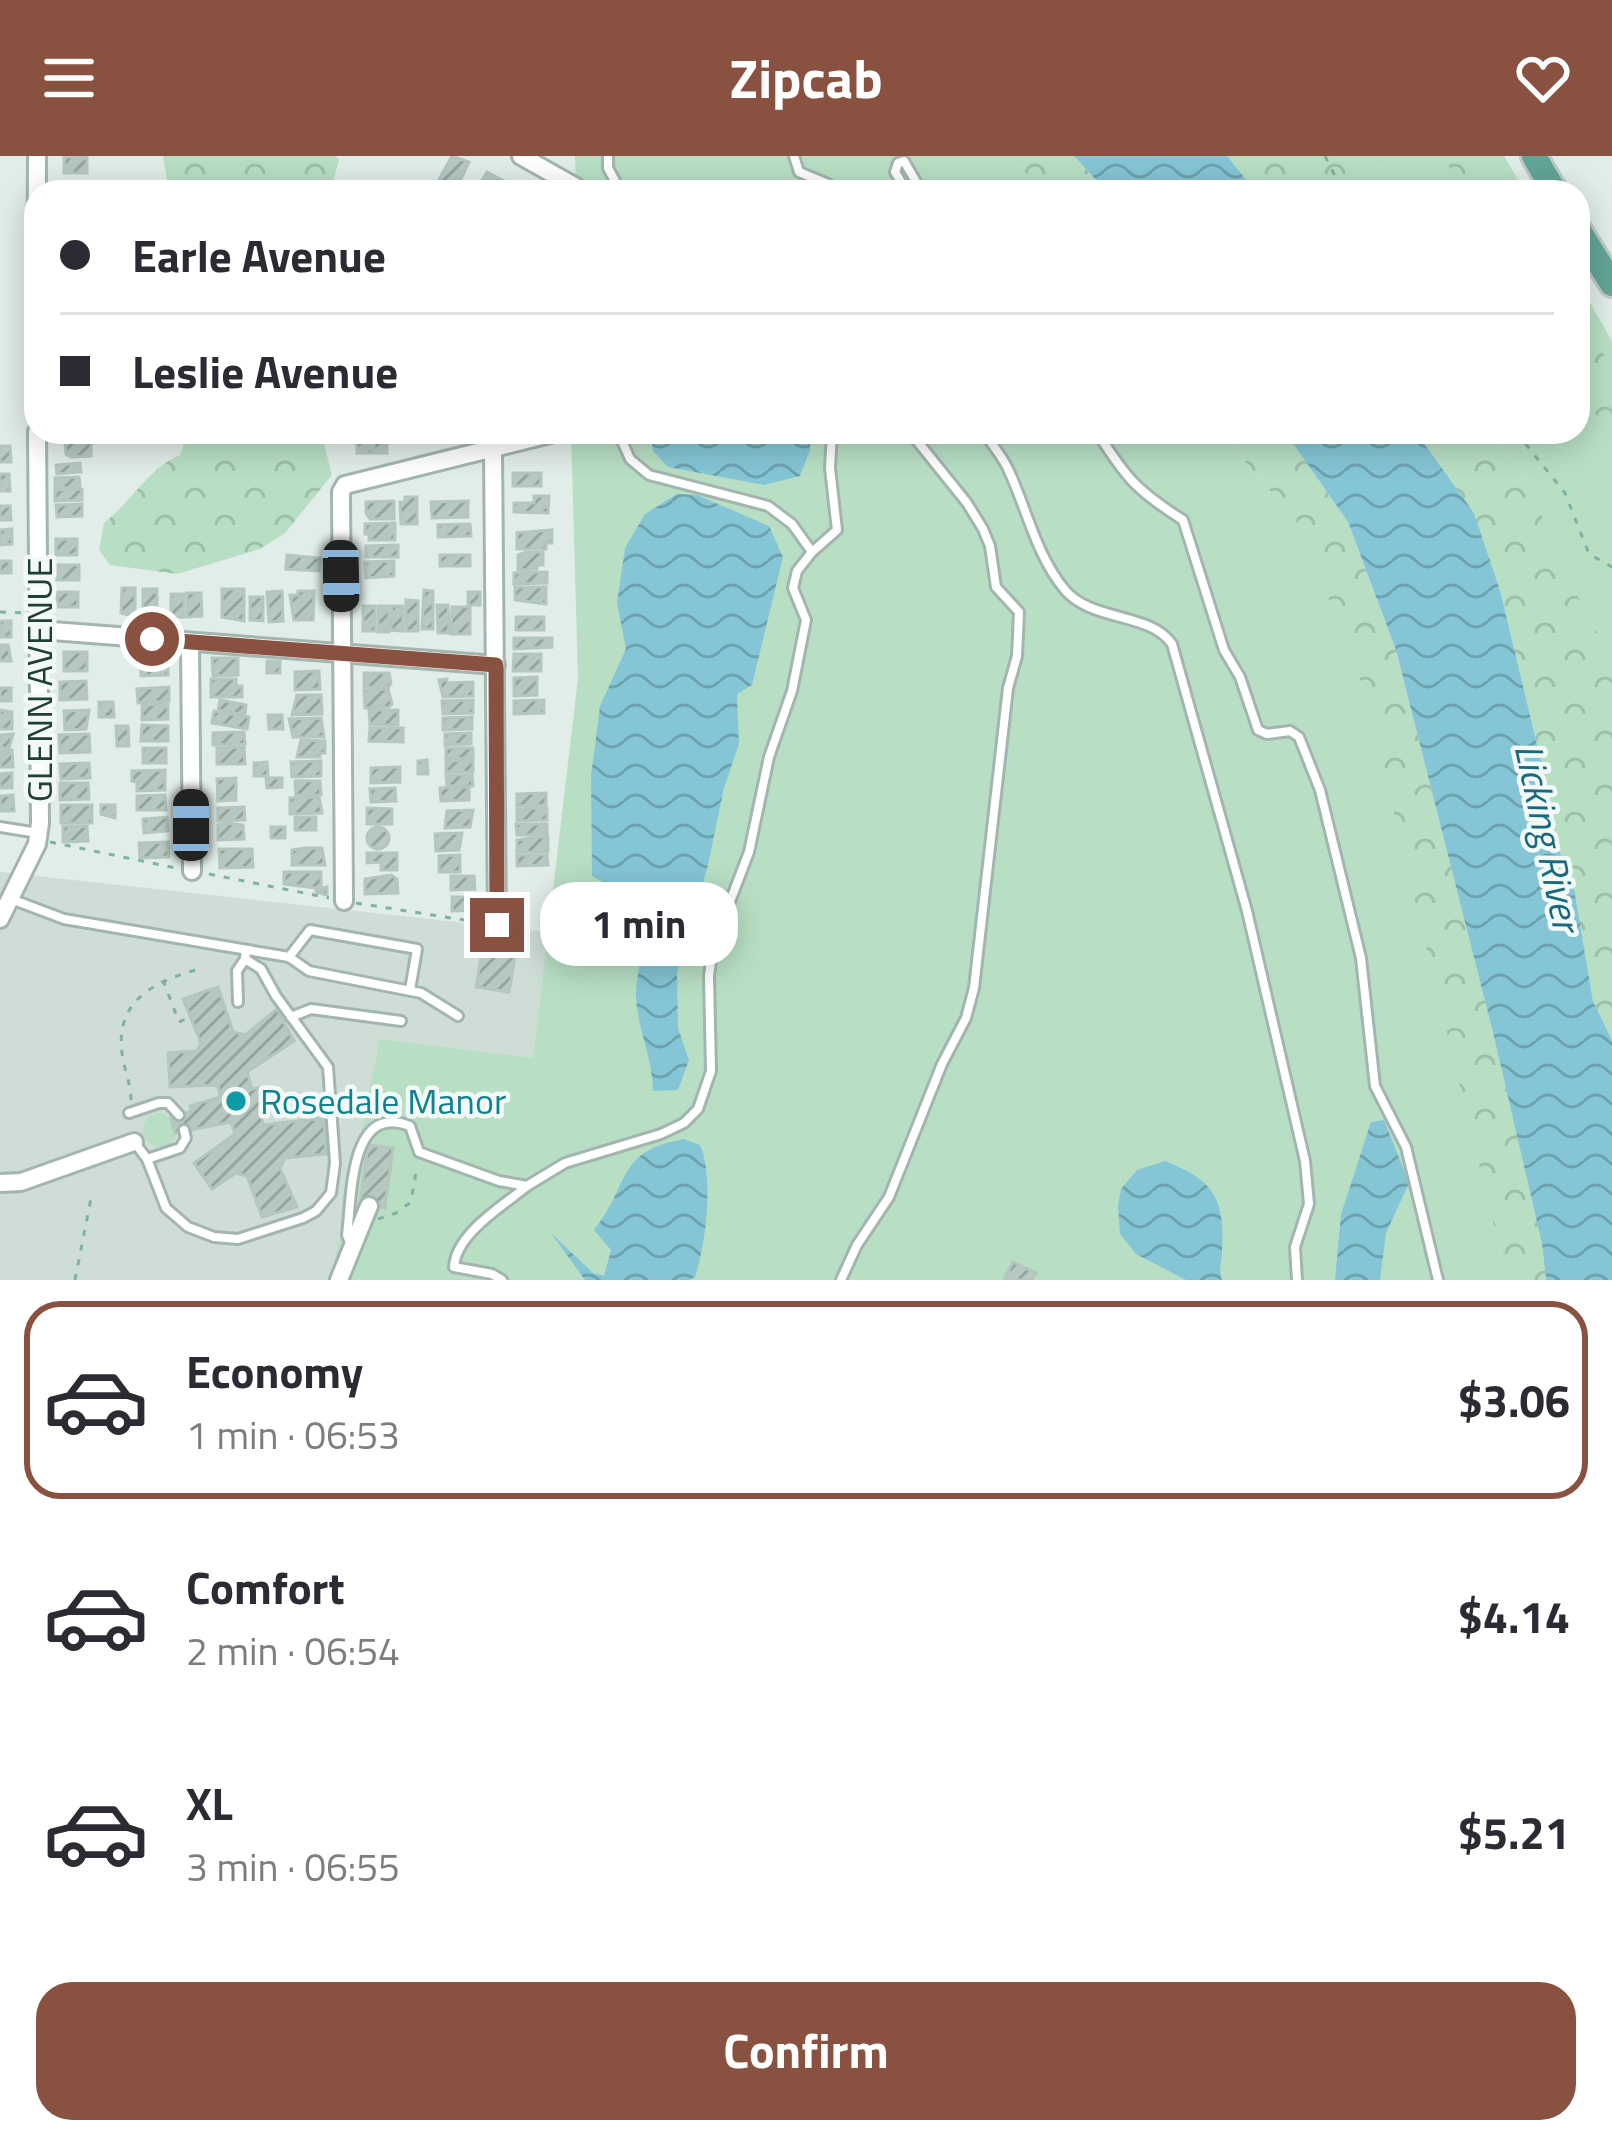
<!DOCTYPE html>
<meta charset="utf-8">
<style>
:root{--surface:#fff;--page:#f7f7f7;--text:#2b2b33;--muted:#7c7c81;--line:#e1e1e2;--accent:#895240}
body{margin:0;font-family:"Titillium Web",sans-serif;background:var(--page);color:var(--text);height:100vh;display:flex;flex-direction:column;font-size:45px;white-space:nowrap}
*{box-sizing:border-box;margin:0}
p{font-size:39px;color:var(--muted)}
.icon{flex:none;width:66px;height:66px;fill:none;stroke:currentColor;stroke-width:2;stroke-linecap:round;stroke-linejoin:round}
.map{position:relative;height:1124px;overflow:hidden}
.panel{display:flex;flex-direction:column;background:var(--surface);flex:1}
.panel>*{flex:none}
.top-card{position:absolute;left:24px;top:24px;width:1566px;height:264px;border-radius:36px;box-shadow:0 6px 30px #0003;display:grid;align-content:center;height:264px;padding:0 36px;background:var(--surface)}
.end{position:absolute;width:54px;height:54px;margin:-27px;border:15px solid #895240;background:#fff;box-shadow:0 0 0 6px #fff}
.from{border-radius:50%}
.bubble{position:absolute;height:84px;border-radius:36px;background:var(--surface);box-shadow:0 6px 30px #0003;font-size:39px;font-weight:700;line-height:84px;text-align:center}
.car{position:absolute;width:36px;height:72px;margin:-36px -18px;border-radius:15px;box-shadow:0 0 9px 3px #0007;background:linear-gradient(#222 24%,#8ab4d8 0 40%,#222 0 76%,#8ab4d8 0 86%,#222 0)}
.top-card b{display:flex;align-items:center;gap:42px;height:114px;font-size:45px}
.top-card b+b{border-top:3px solid var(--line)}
.top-card i{width:30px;height:30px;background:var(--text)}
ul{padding:21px 0 0;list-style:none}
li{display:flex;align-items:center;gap:36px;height:198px;margin:0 24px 18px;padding:0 12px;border:6px solid transparent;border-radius:36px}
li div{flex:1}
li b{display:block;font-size:45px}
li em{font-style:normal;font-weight:700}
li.active{border-color:var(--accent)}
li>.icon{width:108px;height:108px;stroke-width:1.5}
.primary-button{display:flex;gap:24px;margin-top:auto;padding:24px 36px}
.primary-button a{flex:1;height:138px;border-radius:36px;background:var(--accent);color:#fff;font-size:48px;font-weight:700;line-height:138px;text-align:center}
header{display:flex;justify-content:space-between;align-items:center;height:156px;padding:0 36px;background:var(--accent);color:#fff;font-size:54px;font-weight:700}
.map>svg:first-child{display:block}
.built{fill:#cfddd7}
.grass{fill:#b8dfc4}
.forest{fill:url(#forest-crowns)}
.water{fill:url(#water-waves)}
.building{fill:url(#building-hatch);stroke:#b3c7bf;stroke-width:3}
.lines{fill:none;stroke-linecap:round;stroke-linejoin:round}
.lane-casing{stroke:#a3b5af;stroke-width:14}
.street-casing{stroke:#a3b5af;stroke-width:22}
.primary-casing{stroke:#c1c9c7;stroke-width:30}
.path{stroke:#7fb2a4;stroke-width:3;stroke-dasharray:6 9;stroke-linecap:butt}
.lane{stroke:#fff;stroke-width:8}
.street{stroke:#fff;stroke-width:16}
.primary{stroke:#62a597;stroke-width:24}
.route{stroke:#895240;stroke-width:15}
.culture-dot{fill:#0f9aa8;stroke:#f2f9f6;stroke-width:4.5}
.labels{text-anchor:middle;stroke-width:9;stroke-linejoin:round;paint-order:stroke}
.street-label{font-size:36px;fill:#203f37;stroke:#f2f9f6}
.culture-label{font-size:36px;fill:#0d838f;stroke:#f2f9f6;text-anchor:start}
.water-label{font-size:39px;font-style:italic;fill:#16697f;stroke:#f2f9f6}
</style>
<header><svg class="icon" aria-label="menu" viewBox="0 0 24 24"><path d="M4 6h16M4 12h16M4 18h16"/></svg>Zipcab<svg class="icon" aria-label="heart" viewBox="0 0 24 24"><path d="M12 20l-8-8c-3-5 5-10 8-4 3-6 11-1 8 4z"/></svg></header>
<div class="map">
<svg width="1612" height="1124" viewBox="0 0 1612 1124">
<defs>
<pattern id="forest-crowns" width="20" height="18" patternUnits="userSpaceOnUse" patternTransform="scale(3)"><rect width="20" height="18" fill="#b8dfc4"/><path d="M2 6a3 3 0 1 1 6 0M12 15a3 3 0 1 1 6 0" fill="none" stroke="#9ec0a9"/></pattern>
<pattern id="water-waves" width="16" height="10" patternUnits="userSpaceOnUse" patternTransform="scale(3)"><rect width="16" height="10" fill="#85c6d6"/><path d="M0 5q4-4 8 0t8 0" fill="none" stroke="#6ca2ae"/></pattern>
<pattern id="building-hatch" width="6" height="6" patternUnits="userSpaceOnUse" patternTransform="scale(3)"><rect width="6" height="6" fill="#b6c8c1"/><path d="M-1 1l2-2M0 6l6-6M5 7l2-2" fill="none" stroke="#94a49e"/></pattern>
</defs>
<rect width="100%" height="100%" fill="#e1ede8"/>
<path class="built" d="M0,716l548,60 -15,127 -202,221h-331z"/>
<g class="grass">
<path d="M575,0h437l29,36h-465z"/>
<path d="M1378,0h126l21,36h-133z"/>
<path d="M1578,126l34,59v316l-26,-43 -58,-130 -34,-52h84z"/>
<path d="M571,276h649l81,95 63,159 143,594h-1176l49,-241 153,19 45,-379z"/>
<circle cx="160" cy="974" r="17"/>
</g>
<g class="forest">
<path d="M163,0h173l3,4 -9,32h-161z"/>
<path d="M1012,0h62l33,36h-66z"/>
<path d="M1227,0h151l14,36h-136z"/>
<path d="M1445,0h44l22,36h-53z"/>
<path d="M1578,156l34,56v62l-34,-33z"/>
<path d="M188,276h133l11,43 -47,58 -25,16 -83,25 -67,-9 -11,-15 5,-27c27,-21 44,-54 76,-68z"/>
<path d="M1220,276h65l63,90 48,128 98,387 48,207 4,36h-39l-143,-590 -63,-163z"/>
<path d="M1416,276h78l34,52 58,130 26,43v383l-19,-39 -19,-113 -25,-63 -7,-60 -42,-175 -26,-77z"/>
</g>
<g class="water">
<path d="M1074,0h153l29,36h-149z"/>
<path d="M650,276h161l-1,18 -10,26 -36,9 -96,-18 -15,-16z"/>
<path d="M1285,276h131l58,81 26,77 42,175 7,60 25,63 19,113 19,39v240h-66l-4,-36 -48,-207 -98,-387 -48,-128z"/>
<path d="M677,338l20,1 72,31 14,31 -31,128 -15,9 2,50 -15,44 -16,77 -31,108 1,55 11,32 -11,30 -25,1c0,-33 -17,-65 -17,-97 1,-30 13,-58 11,-88l-55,-30 -1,-100 9,-70 26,-57 -9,-46 8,-55 20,-34z"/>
<path d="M1384,964l25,63 -23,50 -6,47h-45l6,-66 30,-92z"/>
<path d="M684,983l16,6c14,31 6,99 -5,132l-6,3h-104l-34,-47 42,40 11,3 7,-26 -17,-20c36,-44 21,-79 90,-91z"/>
<path d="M1165,1005c48,19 60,36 57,90 0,12 -4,17 0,29h-36l-50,-26 -16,-20 -2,-28 3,-17 16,-19z"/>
</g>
<g class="building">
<path d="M87,0v17h-23v-16z"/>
<path d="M452,0l17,6 -14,30 -19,-7z"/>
<path d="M487,16l19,10 -4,6 6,4 -31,-3z"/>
<path d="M357,276h14l1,21h-15z"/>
<rect x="374" y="276" width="13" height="21"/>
<path d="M65,286h26v14l-20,1 -5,-3z"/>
<path d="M0,290h10l1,16h-11z"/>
<path d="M80,307l1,9 -24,2 -1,-9z"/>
<rect x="513" y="317" width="28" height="13"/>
<path d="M0,318h9l1,17h-10z"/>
<path d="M79,321l1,10 -25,1v-10z"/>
<path d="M82,333v11l-27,1v-11z"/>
<path d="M534,340h15l-1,17 -34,-1v-9h20z"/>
<path d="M405,341h12v27h-16l-1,-22h5z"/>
<path d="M394,345v18h-24l-4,-6v-11z"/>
<path d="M468,345v16l-36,1 -1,-16z"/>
<path d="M82,348v12l-25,1 -1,-12z"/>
<path d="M0,350h10l1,14h-11z"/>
<path d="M395,367v17h-26v-6h-4v-10z"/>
<path d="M470,368l1,12 -33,1v-12z"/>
<path d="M12,373v15l-12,1v-15z"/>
<path d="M552,374v13h-6v6h-29v-16z"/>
<rect x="56" y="383" width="21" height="16"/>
<path d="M398,389v12h-32v-11z"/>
<path d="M526,396h17v13h-6v4l-19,1v-15z"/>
<path d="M287,399l33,3 -1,13 -33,-2z"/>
<rect x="440" y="399" width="30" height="11"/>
<rect x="0" y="405" width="11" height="12"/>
<path d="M394,405v15l-28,2 -1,-16z"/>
<rect x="57" y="409" width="22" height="15"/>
<path d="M547,416v11l-33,1v-11z"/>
<path d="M515,431h31v17l-31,-4z"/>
<path d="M122,432h13v29l-14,-4z"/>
<path d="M143,433h14v30l-14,-3z"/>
<path d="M222,433h22v32l-22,-4z"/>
<path d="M424,434l9,1v38h-11z"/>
<path d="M282,435l1,30 -14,1 -2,-30z"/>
<path d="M298,435h16l-1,29h-19l-4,-25h8z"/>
<path d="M57,436h21v15h-20z"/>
<rect x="468" y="436" width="12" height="13"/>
<path d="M187,437h14l1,23 -15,1z"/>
<rect x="171" y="438" width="13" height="23"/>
<path d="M250,441h13v24l-13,-1z"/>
<path d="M406,444l12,1v30h-12z"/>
<path d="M437,449h11l1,28h-11z"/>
<rect x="363" y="450" width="12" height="25"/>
<rect x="378" y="450" width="11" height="26"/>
<path d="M392,450h11v25l-12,-1z"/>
<path d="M452,451h18v27h-19z"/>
<rect x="516" y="461" width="28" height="13"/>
<rect x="0" y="465" width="11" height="16"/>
<path d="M514,482h38v9l-38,2z"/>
<path d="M0,489h8l3,16h-11z"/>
<rect x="64" y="496" width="23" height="19"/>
<path d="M514,498h27v17h-28z"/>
<path d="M140,502h28v17l-27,1z"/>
<path d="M212,502h26v17l-25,1z"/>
<rect x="267" y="505" width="13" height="12"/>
<path d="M319,515l1,18 -25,1v-18z"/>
<path d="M364,517h25l2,10 -2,4h-25z"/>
<path d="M537,521v18l-23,1v-18z"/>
<path d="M211,523h25v7h6v11h-31z"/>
<path d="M447,523v4l26,-1v14l-30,1 -4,-17z"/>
<path d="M86,525l1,18 -27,1v-18z"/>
<path d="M169,531v14l-31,2 -1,-14z"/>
<rect x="0" y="532" width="11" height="13"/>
<path d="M388,533l4,15 -3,3 -24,1 -1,-18z"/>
<path d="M297,539h24l1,19 -30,1z"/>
<path d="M220,544l26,5 -1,10 -27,-5z"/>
<path d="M473,544v13l-30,1 -1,-13z"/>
<path d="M544,544v13l-30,1v-13z"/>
<path d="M99,546h14l1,15h-15z"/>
<path d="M168,548v15l-26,1v-15z"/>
<path d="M0,554l12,2v17h-12z"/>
<path d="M89,554l-3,19 -21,1 -1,-19z"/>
<path d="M369,554h29v15h-28z"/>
<path d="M214,555l35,6 -2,12 -35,-6z"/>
<path d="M268,559h14l1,14h-14z"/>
<path d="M472,561v12l-29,1v-12z"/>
<path d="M321,562l3,19h-31l-4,-18z"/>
<path d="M142,569l26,1v15h-27z"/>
<path d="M116,570h12l1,20h-12z"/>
<path d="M370,572h33v14l-34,-1z"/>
<path d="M244,576l1,12 -32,1v-12z"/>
<path d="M471,577v11l-26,1v-11z"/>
<path d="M13,578l-4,14h-9v-13z"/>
<path d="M89,578l1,18 -30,1 -1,-18z"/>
<path d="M301,584l24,1v12h-5v4h-23z"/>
<path d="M244,591l1,17h-28v-16z"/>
<rect x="143" y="592" width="23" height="15"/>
<path d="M446,592h27v10l-27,1z"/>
<path d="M12,594l1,17h-13v-16z"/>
<path d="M427,604l1,14h-10v-13z"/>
<path d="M473,604v12h-27v-11z"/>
<path d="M321,605v15l-29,1 -1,-15z"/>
<path d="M267,606l1,14h-14v-13z"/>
<path d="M89,607l1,15 -29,1 -1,-15z"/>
<path d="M400,611v15l-29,1v-15z"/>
<path d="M165,614v20l-28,1v-9l-5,-1v-10z"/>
<path d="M12,617v15h-12v-14z"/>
<path d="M446,619h26l1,11h-26z"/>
<path d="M236,622v22l-18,1 -1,-22z"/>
<path d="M266,622h16v9l-15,1z"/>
<path d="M295,625h25l1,14h-25z"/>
<path d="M60,627h28l1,16 -29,1z"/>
<path d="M469,631v13l-28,1 -1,-13z"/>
<path d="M395,632l1,13 -25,1 -1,-13z"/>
<path d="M546,637v12l-29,1v-12z"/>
<path d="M13,639l1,16h-14v-15z"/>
<path d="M165,639l1,15h-29v-14z"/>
<path d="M319,641l3,16 -32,1v-16z"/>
<rect x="61" y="649" width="31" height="18"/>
<path d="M101,649h14v13l-14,-4z"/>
<path d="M244,651l1,13 -27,1v-13z"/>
<path d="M367,652l25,1v15h-25z"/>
<path d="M547,652v12l-30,1v-12z"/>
<path d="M473,654l-3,17 -25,1 2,-17z"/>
<path d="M167,661l1,14 -24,2 -1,-14z"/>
<rect x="295" y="661" width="21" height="13"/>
<path d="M226,667l17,2 1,14 -26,1v-15z"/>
<path d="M516,668h31v11h-30z"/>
<path d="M63,670h24l1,15 -25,1z"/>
<rect x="271" y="671" width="14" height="11"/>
<circle cx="378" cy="682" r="11"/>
<path d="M462,677l-3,17 -23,1 -1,-17z"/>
<path d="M537,681h11v15h-31v-12z"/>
<path d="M168,686l1,15 -29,1 -1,-15z"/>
<path d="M305,692h17l3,17h-33v-15z"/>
<path d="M219,693h33l1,18 -33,1z"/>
<path d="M367,697h30v17h-16v-8l-14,1z"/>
<path d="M460,699v17h-21v-16z"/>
<path d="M517,699h30l1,10 -31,1z"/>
<path d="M284,716h37v16l6,-1v8l-11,-3v-4l-32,-4z"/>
<path d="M391,719l6,4 1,14 -33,1v-15z"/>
<path d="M451,720h23l1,13 -24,1z"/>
<path d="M452,741h25v13l-25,1z"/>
<path d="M486,772l33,6 -10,58 -33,-5z"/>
<path d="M218,831l15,45 12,3 32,-26 17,32 -47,31 5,17 10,-2 7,22 -8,3 2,13 61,-7 2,36 -41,4 -5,10 17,39 -35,10 -15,-41 -11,-3 -24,16 -18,-26 41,-29 -4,-12 -56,11 -4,-15 21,-7 -2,-5 30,-9 -2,-12 -48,2 -2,-34 29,-2 4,-8 -18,-44z"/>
<path d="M368,989l25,3 -8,60 -25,-4z"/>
<path d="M1013,1106l23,11 -4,7h-28z"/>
</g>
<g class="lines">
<defs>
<g id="lane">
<path d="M608,0v12l13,24"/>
<path d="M794,0l5,16 29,12 5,8"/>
<path d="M907,36l-12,-20 3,-9 6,-2 18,31"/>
<path d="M984,276c8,13 19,25 25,39 18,39 28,86 56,119 27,32 85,22 107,54l75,267 58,250 4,43 -14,43 2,33"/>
<path d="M1097,276c29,46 40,59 86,88l41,130 16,27 18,53 9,4 23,-3 9,6 21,53 41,168 14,128 31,61 32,133"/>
<path d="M812,396l25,-22 -7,-62 2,-36"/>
<path d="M0,671l38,6"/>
<path d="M11,743l53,20 225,38 20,14 112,22 37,23"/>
<path d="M289,801l21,-27 107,19 -7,41"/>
<path d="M238,846l-1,-31 8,-12"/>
<path d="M291,861l20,-8 90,12"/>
<path d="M129,957l30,-10h9l11,12"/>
<path d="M135,987l12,16 19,49 22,19 26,10 24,2 65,-21 13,-7 15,-18 4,-30 -7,-96 -52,-71 -15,-27 -16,-10 1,-9"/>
<path d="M147,1003l33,-11 6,-10 -2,-8"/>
<path d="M351,1089l-4,-10c5,-39 2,-133 63,-109l9,26 80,29 28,5 38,-23 96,-29 23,-11 14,-14 13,-38 -2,-95 4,-30 36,-94 20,-95 23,-66 14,-71 -13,-32 4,-17 15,-19 -20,-28 -24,-18 -119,-31 -19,-16 -12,-27"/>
<path d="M502,1124l-10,-6 -38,-7c2,-33 47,-60 72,-80"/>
<path d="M841,1124l16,-35 32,-48 53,-133 24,-46 8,-30 34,-300 9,-32 2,-44 -23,-25 -6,-41 -7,-17 -16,-26 -57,-71"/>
</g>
<g id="street">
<path d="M521,0l55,31"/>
<path d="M36,217l1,-217"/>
<path d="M493,293l4,476"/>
<path d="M39,474l457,35"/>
<path d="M190,486l2,229"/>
<path d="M344,745l-3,-409 4,-7 213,-53"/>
<path d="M0,763l37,-75 3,-21 -3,-391"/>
<path d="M0,1027l21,-1 113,-40"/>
<path d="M339,1124l30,-74"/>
</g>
<g id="primary">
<path d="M1534,0l21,36"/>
<path d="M1578,73l34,55"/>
</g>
</defs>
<use href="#lane" class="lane-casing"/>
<use href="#street" class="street-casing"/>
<use href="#primary" class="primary-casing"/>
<g class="path">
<path d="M1325,0l18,36"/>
<path d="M1516,276l49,61 24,61 23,13"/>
<path d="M0,456l25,1"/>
<path d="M50,686l126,26"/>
<path d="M209,718l120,24"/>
<path d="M356,747l127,20"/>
<path d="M163,824l16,42 12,-5"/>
<path d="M131,944c0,-16 -7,-31 -9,-47 -7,-55 36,-73 81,-85"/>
<path d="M378,1063l18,-6 15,-11 6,-36"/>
<path d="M75,1124l17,-87"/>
</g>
<use href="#lane" class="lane"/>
<use href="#street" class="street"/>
<use href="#primary" class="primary"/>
</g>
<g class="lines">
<path class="route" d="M152,483l344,26 1,260"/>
</g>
<circle class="culture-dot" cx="236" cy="945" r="12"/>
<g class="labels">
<g class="street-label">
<text transform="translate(39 524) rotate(-90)" y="13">GLENN AVENUE</text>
</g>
<g class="culture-label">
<text x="260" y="958">Rosedale Manor</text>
</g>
<g class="water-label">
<text transform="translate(1548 681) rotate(78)" y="14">Licking River</text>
</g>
</g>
</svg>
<i class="end from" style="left:152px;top:483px"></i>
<i class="end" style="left:497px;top:769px"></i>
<div class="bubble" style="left:540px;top:726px;width:198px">1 min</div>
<i class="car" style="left:341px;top:420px;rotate:179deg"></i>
<i class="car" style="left:191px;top:669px;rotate:0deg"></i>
<div class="top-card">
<b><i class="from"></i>Earle Avenue</b>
<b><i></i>Leslie Avenue</b>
</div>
</div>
<section class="panel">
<ul>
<li class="active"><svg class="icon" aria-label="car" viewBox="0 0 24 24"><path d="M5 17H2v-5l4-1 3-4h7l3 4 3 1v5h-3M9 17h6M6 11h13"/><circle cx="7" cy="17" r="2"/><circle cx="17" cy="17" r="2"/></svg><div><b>Economy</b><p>1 min · 06:53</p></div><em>$3.06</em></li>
<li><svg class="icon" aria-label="car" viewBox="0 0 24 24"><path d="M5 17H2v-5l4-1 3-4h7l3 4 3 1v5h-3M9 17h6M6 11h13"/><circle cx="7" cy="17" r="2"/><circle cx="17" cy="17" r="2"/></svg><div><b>Comfort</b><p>2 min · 06:54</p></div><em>$4.14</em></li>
<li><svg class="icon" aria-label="car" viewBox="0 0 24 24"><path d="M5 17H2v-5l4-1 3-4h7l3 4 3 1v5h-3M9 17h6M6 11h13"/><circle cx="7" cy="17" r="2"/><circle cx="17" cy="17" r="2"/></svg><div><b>XL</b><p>3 min · 06:55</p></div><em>$5.21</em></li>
</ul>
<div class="primary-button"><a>Confirm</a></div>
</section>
